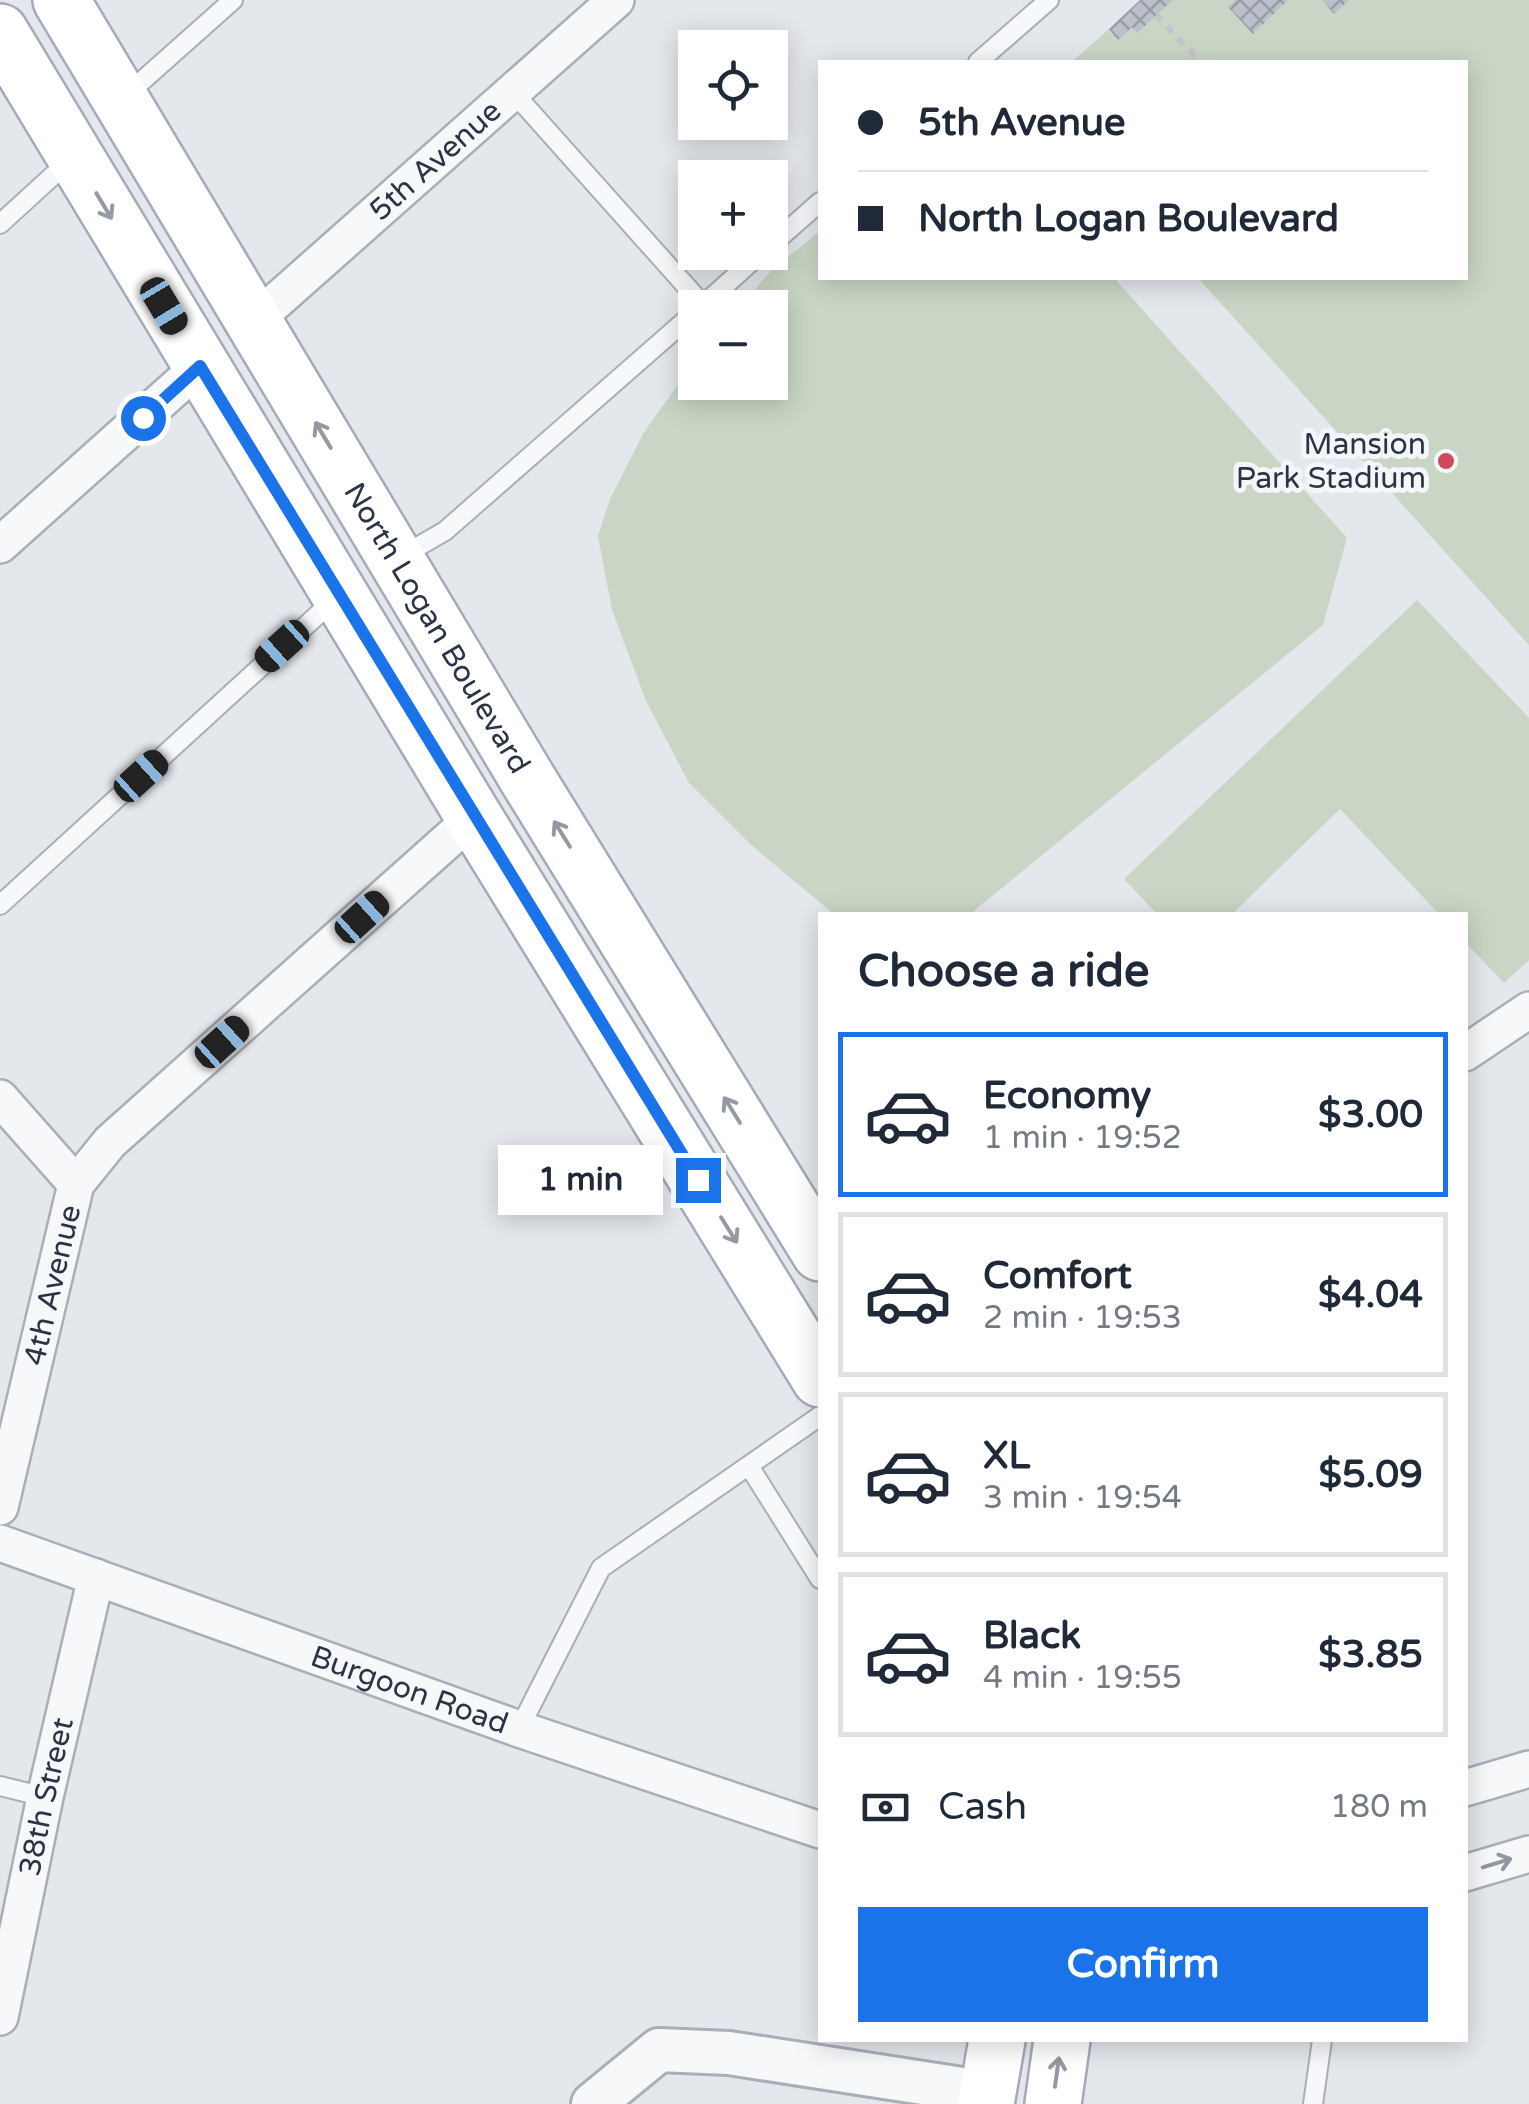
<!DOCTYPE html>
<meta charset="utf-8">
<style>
:root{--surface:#fff;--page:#f2f2f3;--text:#1f2937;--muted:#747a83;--line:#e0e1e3;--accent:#1a73e8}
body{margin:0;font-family:"Varela Round",sans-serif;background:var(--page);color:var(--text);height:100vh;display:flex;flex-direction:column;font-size:38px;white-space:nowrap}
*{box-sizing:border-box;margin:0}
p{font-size:32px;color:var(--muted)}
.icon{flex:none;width:55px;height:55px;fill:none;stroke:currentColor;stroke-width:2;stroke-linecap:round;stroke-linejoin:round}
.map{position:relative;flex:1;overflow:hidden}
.details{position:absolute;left:818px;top:912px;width:650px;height:1130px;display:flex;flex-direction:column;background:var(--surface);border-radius:0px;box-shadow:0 5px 25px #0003}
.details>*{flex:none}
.guide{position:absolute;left:818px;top:60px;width:650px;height:220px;border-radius:0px;box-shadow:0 5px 25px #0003;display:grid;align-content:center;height:220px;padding:0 40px;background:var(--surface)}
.fabs{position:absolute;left:678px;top:30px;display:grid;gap:20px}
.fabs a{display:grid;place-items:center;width:110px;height:110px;border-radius:0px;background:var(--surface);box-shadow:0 5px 25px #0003;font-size:50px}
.end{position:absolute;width:45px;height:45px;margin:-22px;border:12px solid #1a73e8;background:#fff;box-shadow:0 0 0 5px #fff}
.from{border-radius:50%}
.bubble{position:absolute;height:70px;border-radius:0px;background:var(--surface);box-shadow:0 5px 25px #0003;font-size:32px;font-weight:700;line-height:70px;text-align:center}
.car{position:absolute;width:30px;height:60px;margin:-30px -15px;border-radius:12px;box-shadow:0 0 8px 2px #0007;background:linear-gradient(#222 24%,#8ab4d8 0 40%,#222 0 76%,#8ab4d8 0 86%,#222 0)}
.guide b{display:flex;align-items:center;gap:35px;height:95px;font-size:38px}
.guide b+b{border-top:2px solid var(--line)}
.guide i{width:25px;height:25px;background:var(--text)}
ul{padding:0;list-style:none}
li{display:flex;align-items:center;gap:30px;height:165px;margin:0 20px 15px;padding:0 20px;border:5px solid var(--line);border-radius:0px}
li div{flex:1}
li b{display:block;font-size:38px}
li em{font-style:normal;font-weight:700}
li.current{border-color:var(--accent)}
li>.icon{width:90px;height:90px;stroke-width:1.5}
h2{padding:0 40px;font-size:45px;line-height:120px}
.pay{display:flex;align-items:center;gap:25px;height:110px;padding:0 40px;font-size:38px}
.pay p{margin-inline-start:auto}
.primary-button{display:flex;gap:20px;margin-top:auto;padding:20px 40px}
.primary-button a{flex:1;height:115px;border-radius:0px;background:var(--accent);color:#fff;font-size:40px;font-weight:700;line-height:115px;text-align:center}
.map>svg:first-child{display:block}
.green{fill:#c9d6c5}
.building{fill:url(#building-cross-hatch)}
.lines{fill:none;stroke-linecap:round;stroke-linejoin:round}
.service-casing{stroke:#a9aeb7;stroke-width:22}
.minor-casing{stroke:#a9aeb7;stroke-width:40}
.tertiary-casing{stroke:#a9aeb7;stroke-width:48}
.primary-casing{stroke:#a3abb8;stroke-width:60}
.path{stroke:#c2c5cb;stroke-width:6;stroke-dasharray:8 8;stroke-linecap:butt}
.service{stroke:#f7f8fa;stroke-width:18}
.minor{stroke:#f7f8fa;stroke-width:35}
.tertiary{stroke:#f7f8fa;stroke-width:42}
.primary{stroke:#fff;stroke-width:55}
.oneway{stroke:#959aa2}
.oneway2{stroke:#9196a0}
.route{stroke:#1a73e8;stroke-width:12}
.poi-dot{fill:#d1495b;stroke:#f4f6f9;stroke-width:4}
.labels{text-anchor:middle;stroke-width:10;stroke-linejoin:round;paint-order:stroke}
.street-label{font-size:30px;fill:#2b3445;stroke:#f4f6f9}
.poi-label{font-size:30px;fill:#2b3445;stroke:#f4f6f9;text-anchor:end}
</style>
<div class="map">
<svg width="1529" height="2104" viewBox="0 0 1529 2104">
<defs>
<pattern id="building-cross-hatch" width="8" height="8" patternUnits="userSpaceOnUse" patternTransform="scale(2.5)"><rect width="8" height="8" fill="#bbc0ca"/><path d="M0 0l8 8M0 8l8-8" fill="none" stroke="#989da6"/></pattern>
</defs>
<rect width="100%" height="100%" fill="#e4e7ec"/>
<g class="green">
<path d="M1141,0h388v645l-331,-367h267v-216h-393z"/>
<path d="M820,231v47h294l233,260 -24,87 -354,290h-134l-85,-71 -61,-61 -43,-82 -34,-91 -14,-74 12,-37 34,-67 51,-71v21h75v-74l-31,-1 33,-37z"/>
<path d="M1417,600l112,118v242l-25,23 -39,-41v-27h-25l-100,-106 -109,106h-73l-34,-36z"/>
</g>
<g class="building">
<path d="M1140,0h33l-36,33 -5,-6 -14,13 -9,-11z"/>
<path d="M1235,0h53l-35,34 -25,-27z"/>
<path d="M1322,0h27l-15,14z"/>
</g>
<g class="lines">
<defs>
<g id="service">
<path d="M978,62l71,-62"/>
<path d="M512,91l191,214"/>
<path d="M124,97l109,-97"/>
<path d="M0,224l70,-64"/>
<path d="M770,246l50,-44"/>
<path d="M700,308l62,-56"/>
<path d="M400,557l45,-26 250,-219"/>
<path d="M0,905l335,-306"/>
<path d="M749,1466l71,113"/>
<path d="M519,1729l82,-161 219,-152"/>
<path d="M0,1786l45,11"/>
<path d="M1313,2104l9,-64"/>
</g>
<g id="minor">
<path id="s1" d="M254,321l362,-321"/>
<path d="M0,545l200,-179"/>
<path d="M1465,1053l64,-43"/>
<path d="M0,1098l76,86"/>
<path id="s2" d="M0,1507l76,-323 34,-42 364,-325"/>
<path id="s3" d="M0,1543l519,186 301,101"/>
<path d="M1465,1788l64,-19"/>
<path d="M1465,1873l64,-19"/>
<path id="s4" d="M0,2017l45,-220 51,-220"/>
</g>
<path id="tertiary" d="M593,2104l66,-54 70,3 259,40"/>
<g id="primary">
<path id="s5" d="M61,0l469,783 290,470"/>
<path d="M0,32l474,785 346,562"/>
<path d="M986,2104l11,-64"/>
<path d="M1053,2104l9,-64"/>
</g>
</defs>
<use href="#service" class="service-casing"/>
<use href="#minor" class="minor-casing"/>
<use href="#tertiary" class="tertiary-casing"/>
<use href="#primary" class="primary-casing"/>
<path class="path" d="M1156,15l45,47"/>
<use href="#service" class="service"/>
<use href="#minor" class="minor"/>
<use href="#tertiary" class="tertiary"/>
<use href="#primary" class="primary"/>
</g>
<defs><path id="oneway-shaft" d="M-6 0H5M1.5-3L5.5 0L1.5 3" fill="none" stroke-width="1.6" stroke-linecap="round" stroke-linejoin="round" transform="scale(2.5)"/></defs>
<g class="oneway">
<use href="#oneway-shaft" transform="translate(104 206) rotate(59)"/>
<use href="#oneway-shaft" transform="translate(323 435) rotate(-121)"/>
<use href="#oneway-shaft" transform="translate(562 834) rotate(-122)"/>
<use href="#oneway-shaft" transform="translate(732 1110) rotate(-122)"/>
<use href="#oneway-shaft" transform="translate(729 1230) rotate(58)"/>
<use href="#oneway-shaft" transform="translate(1057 2072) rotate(-82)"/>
</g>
<use class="oneway2" href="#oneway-shaft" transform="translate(1497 1863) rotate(-17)"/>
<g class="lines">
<path class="route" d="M143,418l57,-52 498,814"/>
</g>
<circle class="poi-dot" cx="1446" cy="461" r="10"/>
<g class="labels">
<g class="street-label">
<text dy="10" stroke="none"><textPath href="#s1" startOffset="242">5th Avenue</textPath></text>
<text dy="10" stroke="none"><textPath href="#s5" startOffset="732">North Logan Boulevard</textPath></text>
<text dy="10" stroke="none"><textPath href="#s2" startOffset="228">4th Avenue</textPath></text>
<text dy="10" stroke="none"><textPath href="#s3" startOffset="435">Burgoon Road</textPath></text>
<text dy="10" stroke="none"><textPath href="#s4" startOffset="225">38th Street</textPath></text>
</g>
<g class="poi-label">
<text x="1426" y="454">Mansion<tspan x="1426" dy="34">Park Stadium</tspan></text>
</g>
</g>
</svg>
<div class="fabs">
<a><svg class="icon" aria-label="locate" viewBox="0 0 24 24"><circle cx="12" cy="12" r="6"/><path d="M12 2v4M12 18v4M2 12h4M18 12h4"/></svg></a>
<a>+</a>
<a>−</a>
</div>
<i class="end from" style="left:143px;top:418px"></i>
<i class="end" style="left:698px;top:1180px"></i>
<div class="bubble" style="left:498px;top:1145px;width:165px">1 min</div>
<i class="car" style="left:164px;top:306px;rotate:149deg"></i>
<i class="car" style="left:282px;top:646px;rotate:228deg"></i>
<i class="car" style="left:141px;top:776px;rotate:48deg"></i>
<i class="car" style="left:362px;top:917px;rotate:48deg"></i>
<i class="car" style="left:222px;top:1042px;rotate:48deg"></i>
<div class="guide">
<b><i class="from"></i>5th Avenue</b>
<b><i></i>North Logan Boulevard</b>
</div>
<section class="details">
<h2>Choose a ride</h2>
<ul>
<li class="current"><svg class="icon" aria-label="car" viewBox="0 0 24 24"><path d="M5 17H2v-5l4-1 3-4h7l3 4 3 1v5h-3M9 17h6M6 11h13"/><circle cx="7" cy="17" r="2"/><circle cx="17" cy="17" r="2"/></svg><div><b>Economy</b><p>1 min · 19:52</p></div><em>$3.00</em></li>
<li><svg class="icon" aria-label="car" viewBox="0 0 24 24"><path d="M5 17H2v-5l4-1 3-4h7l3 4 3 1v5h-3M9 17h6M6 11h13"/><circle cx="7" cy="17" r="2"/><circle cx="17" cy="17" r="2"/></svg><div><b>Comfort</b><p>2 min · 19:53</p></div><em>$4.04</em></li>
<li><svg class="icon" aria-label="car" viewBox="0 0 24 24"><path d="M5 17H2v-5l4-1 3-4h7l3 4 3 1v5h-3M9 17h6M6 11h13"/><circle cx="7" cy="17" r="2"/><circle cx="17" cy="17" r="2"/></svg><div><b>XL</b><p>3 min · 19:54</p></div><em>$5.09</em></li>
<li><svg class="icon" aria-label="car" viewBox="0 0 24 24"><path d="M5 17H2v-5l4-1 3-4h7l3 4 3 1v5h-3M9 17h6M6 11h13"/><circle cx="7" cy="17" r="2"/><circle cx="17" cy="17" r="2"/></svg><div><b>Black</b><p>4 min · 19:55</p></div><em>$3.85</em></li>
</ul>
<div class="pay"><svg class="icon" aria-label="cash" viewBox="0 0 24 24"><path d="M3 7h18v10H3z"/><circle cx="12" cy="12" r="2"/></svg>Cash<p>180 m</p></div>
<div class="primary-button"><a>Confirm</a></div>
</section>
</div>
